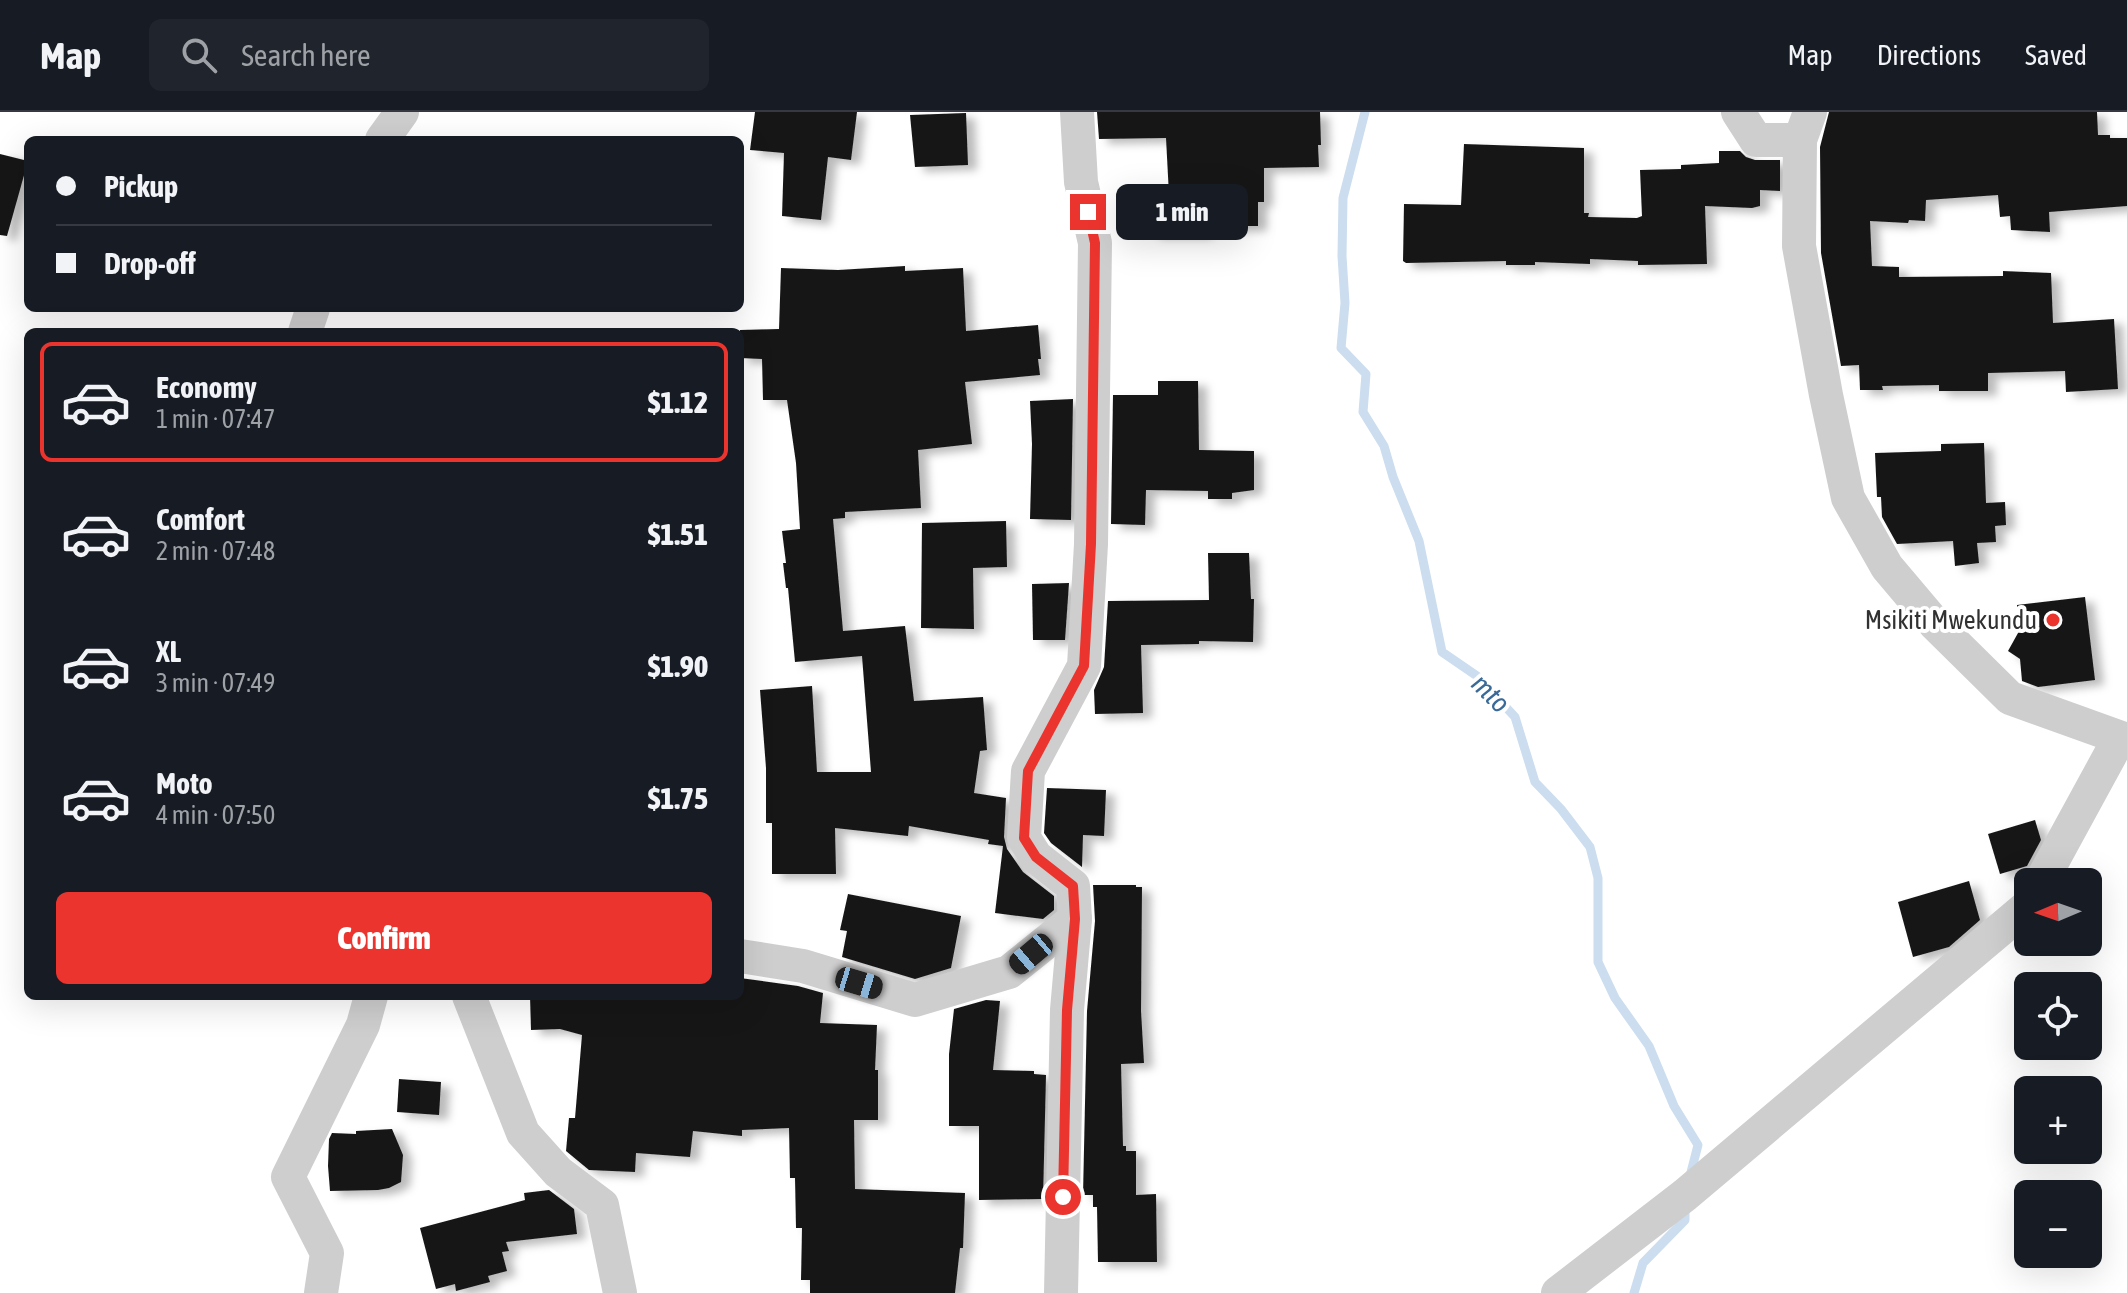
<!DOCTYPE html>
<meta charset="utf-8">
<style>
:root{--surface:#171b24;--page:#20242c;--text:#f1f3f6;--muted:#9ea1a6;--line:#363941;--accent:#ec342e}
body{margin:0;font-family:"Asap Condensed",sans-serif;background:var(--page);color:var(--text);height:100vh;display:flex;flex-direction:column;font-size:30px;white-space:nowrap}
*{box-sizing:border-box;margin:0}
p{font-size:26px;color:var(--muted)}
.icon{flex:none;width:44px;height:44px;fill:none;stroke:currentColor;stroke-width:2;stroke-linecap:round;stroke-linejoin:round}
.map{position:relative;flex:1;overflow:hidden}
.panel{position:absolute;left:24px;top:216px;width:720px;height:672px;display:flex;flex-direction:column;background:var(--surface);border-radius:12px;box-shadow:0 8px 32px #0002}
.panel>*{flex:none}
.top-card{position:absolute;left:24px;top:24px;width:720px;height:176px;border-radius:12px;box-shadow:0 8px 32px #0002;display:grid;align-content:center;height:176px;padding:0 32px;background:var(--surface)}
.needle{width:52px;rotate:268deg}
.tools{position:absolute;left:2014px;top:756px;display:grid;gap:16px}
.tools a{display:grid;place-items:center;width:88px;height:88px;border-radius:12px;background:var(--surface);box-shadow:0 8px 32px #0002;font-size:40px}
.end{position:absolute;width:36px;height:36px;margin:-18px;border:10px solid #ec342e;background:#fff;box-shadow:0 0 0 4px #fff}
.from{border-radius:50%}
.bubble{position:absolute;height:56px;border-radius:12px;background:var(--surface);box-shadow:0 8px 32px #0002;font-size:26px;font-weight:800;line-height:56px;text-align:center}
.car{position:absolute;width:24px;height:48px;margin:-24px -12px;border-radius:10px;box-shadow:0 0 6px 2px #0007;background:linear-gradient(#222 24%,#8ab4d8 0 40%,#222 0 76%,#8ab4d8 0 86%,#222 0)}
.top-card b{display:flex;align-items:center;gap:28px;height:76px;font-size:30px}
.top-card b+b{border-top:2px solid var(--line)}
.top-card i{width:20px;height:20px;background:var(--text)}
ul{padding:14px 0 0;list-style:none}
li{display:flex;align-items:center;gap:24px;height:120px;margin:0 16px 12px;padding:0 16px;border:4px solid transparent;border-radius:12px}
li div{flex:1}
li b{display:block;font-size:30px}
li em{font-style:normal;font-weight:800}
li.active{border-color:var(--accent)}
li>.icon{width:72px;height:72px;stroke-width:1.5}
.action{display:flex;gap:16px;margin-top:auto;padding:16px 32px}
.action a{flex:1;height:92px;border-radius:12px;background:var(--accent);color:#fff;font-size:32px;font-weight:800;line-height:92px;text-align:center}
header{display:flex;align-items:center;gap:48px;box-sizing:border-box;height:112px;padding:0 40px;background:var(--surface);border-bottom:2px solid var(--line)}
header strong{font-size:38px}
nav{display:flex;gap:44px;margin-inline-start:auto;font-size:28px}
.search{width:560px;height:72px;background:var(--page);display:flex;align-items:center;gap:20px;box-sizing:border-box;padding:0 28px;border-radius:12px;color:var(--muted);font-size:30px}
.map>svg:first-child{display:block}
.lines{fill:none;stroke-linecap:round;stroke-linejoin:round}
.stream{stroke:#cbddee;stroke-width:9}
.building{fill:#181818;filter:url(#shadow)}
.minor{stroke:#cecece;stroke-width:34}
.route{stroke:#ec342e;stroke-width:10}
.poi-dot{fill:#ec342e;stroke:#fff;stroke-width:3}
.labels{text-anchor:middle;stroke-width:8;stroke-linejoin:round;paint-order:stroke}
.poi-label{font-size:26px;fill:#313131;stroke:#fff;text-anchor:end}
.water-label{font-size:28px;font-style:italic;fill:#3a6a97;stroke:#fff}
</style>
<header>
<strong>Map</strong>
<div class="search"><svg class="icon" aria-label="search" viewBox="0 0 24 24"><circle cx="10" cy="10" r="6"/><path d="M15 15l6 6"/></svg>Search here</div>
<nav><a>Map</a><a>Directions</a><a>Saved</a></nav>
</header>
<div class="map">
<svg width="2127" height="1181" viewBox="0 0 2127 1181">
<defs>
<filter id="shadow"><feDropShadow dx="9" dy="5" stdDeviation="4" flood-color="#0004"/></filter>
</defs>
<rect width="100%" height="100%" fill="#fff"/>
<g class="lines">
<g class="stream">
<path d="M1365,0l-22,86 -1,58 3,47 -4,45 25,26 -3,38 21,34 9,31 26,64 23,111 35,24 38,41 20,65 26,27 29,38 8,31v84l17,36 34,48 25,60 24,39 -8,31"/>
<path d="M1634,1181l9,-30 42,-43v-13"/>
</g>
</g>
<g class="building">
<path d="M755,0h102l-6,48 -23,-3 -7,63 -39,-4 2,-63 -34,-3z"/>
<path d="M1097,0h223l1,33h-3l1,22 -55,1v34h-6v24h-55v7h-52l1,-38h17l-3,-57 -67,1z"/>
<path d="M1829,0h268l1,23h12v3h17v68l-78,6 1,20 -39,-2 -1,-14 -10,1 -2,-22 -72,5 -1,21 -16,-1 -1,3 -38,-2 2,45 27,1v10l104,-1v-5l48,2 2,50 61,-4 4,70 -52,3 -1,-21 -77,2v18h-49v-6l-57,1 1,4h-23l-1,-25 -18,1 -20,-113 -1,-106z"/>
<path d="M966,1l2,52 -53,2 -5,-52z"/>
<path d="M1464,32l120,4v65h5l-1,4 49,1 5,-2 -2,-46 41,-1v-4l38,-2v-12h21l6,6 9,3h25v31l-20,-1v16l-8,2 -47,-2 2,58 -69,1v-4l-48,-2v5l-55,-2v3h-29v-4l-100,2 -3,-2 1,-57 57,1z"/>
<path d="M0,42l28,7 -21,75 -7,-1z"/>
<path d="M905,154v5l58,-3 3,63 72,-6 3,34h-3l2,16 -75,7 7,62 -54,6 3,58 -76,4v6l-12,1 10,112 62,-5 9,75 69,-4 4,53 -7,1 -6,42 32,5 -2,39 3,12 16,23 31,24v14l-11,9 -48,-6 8,-67 -15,-2 1,-4 -80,-14 -1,10 -73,-8 1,46h-64v-51h-6v-55l-6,-78 52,-4 5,86h54l-9,-116 -67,6 -7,-74h-2l-3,-25h3l-4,-32 18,-2 -4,-66 -9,-63h-24l-1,-41 -22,-1v-28l39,-1 2,-61 57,2z"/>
<path d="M1158,269h40l1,69 55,1v39l-22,3v6h-24v-8l-62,-1 -1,35 -34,-1 2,-129h45z"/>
<path d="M1073,287l-2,121 -41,-1 2,-75 -2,-43z"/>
<path d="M1984,331l2,60 19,-1 1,23 -11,1 1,16 -19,1 2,20 -24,3 -2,-25 -56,3 -15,-27 -1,-20h-4l-2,-44 66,-2v-7z"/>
<path d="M1006,409l1,46 -34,1 1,61 -53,-1 1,-105z"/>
<path d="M1208,441h41l2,46h3l-1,43 -54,-1v3l-58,1 2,68 -48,1 -1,-24 10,-23 4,-66 101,-1z"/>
<path d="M1069,471l-4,57h-32l-1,-56z"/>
<path d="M2085,485l10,83 -57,7 -16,-6 -2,-22 -12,-8 10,-18 -1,-28z"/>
<path d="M1047,676l59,2 -2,46 -21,-1 -1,32 -31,-24 -7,-10z"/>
<path d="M2035,708l6,20 -14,26 -27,8 -12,-40z"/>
<path d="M1969,769l11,39 -31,27 -36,10 -15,-55z"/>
<path d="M1093,773h43v2h6l-1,124 3,52 -23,1 2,82h3v5h10v44l20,-1 1,68h-59l-1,-55h-4v-12h-10l4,-184 8,-90z"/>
<path d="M848,782l113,22 -10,52 -36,11 -73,-22 5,-26 -7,-1z"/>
<path d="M740,866l58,8 25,7 -3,30 57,2 -2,45h3v50h-24l1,69 110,4 -2,55h-3l-5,45h-145v-13h-9l1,-52h-6l-1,-50h-5l-1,-50 -47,2v6l-49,-5 -3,26 -54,-4 -1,19 -46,-2 -23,-19 3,-33h6l7,-83 -22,-6 -29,1 -1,-34h210z"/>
<path d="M986,888l14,1 -7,69 41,1v3l12,1 -3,124 -64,1v-74h-30v-72l5,-45z"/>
<path d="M399,967l42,3 -2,33 -42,-3z"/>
<path d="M392,1017l11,26 -2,27 -12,6 -11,2 -48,1 -2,-25 1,-27 3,-6 24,1v-3z"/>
<path d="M549,1078l25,19 3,25 -71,8 3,9 -7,1 5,19 -19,5 2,6 -34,9 -1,-7 -19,5 -16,-61 105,-28 -1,-7z"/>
</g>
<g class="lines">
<g class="minor">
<path d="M1738,0l18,28h44"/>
<path d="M1810,0l-10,28 -1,106 27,149 22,103 39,69 49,58 74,73 117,42"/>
<path d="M382,28l20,-28"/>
<path d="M305,220l8,-24"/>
<path d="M2041,770l78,-143"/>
<path d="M740,844l63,10 112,34 94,-28 66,-53"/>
<path d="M469,884l54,137 35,39 44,33 18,88"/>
<path d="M321,1181l6,-40 -39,-76 75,-152 8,-29"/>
<path d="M1061,1181l6,-283 8,-91 -2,-33 -37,-29 -12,-19 4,-67 56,-105 7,-122 4,-301 -14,-61 -4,-70"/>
<path d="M1558,1181l127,-98 343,-289"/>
</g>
</g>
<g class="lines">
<path class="route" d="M1063,1085l4,-187 8,-91 -2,-33 -37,-29 -12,-19 4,-67 56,-105 7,-122 4,-301 -7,-31"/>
</g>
<circle class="poi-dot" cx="2053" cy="508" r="8"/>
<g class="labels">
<g class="poi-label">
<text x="2037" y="517">Msikiti Mwekundu</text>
</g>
<g class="water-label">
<text transform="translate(1491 581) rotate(45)" y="10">mto</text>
</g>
</g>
</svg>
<div class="tools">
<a><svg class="needle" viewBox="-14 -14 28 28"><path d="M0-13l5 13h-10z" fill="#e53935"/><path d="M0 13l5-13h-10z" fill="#9ea1a6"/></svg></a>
<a><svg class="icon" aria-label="locate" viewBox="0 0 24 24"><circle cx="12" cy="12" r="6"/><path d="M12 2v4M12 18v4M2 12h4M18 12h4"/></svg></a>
<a>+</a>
<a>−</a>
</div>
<i class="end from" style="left:1063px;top:1085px"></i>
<i class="end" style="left:1088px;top:100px"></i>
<div class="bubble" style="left:1116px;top:72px;width:132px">1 min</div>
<i class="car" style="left:1031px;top:842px;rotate:230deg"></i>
<i class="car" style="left:859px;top:871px;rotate:107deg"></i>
<div class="top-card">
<b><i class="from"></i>Pickup</b>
<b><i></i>Drop-off</b>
</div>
<section class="panel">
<ul>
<li class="active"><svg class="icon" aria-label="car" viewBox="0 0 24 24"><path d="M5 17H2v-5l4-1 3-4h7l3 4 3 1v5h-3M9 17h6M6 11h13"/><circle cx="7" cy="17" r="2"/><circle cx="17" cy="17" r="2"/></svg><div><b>Economy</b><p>1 min · 07:47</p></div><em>$1.12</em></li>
<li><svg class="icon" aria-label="car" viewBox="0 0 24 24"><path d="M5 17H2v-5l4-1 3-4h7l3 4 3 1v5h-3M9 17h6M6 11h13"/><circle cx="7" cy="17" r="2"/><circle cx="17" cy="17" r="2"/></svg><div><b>Comfort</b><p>2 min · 07:48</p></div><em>$1.51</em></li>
<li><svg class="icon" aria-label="car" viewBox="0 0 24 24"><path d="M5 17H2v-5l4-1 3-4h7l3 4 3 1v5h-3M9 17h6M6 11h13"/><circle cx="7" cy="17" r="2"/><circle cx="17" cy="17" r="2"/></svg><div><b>XL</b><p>3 min · 07:49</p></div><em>$1.90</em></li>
<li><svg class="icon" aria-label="car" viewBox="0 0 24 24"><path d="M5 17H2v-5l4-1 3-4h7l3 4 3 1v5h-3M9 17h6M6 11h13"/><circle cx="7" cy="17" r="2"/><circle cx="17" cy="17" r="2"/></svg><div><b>Moto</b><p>4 min · 07:50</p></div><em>$1.75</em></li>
</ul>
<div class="action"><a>Confirm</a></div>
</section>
</div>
